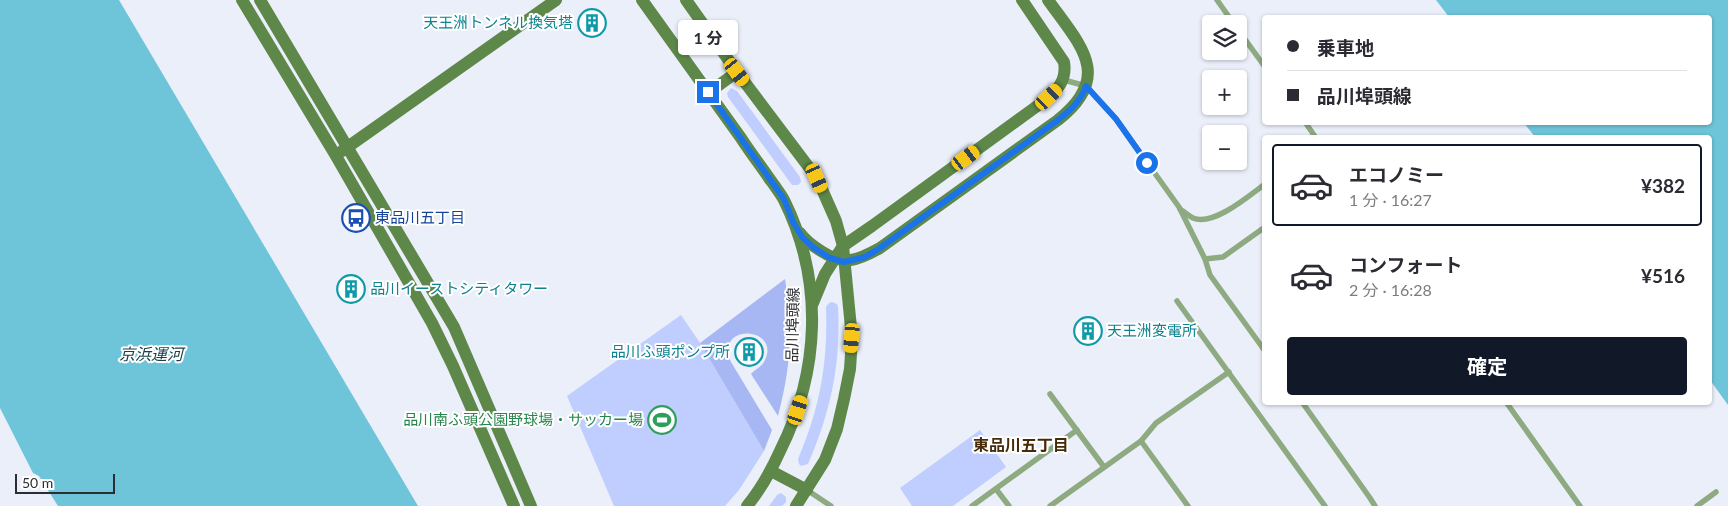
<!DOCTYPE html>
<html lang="ja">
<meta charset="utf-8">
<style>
:root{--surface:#fff;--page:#f2f2f3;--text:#2b2b33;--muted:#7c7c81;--line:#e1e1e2;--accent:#111827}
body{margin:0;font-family:Lato,"Noto Sans JP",sans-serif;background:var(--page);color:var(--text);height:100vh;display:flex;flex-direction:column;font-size:19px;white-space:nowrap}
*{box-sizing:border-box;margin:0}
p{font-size:16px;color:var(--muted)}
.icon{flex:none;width:28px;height:28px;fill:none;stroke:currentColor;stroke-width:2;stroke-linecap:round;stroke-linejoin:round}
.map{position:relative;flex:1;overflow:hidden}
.sheet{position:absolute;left:1262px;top:135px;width:450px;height:270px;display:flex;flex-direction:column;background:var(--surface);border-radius:5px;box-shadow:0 1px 4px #0004}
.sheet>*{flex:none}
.guide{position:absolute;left:1262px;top:15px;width:450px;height:110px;border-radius:5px;box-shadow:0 1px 4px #0004;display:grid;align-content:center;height:110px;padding:0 25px;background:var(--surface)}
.controls{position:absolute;left:1202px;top:15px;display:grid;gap:10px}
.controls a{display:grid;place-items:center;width:45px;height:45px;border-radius:5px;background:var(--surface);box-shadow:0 1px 4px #0004;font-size:25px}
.scale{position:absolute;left:15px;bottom:12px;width:100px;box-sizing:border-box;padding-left:5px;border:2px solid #2c2d32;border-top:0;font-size:14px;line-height:18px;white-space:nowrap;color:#2c2d32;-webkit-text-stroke:4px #fff;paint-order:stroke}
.end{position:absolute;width:22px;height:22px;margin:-11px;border:6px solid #1a73e8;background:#fff;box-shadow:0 0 0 2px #fff}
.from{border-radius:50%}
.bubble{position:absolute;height:35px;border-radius:5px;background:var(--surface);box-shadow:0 1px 4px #0004;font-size:16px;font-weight:700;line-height:35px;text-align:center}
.car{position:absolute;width:15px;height:30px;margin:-15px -8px;border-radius:6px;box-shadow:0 0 4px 1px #0007;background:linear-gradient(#f5c518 24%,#345 0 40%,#f5c518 0 76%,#345 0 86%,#f5c518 0)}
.guide b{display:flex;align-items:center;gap:18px;height:48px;font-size:19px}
.guide b+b{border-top:1px solid var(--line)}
.guide i{width:12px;height:12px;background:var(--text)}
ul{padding:9px 0 0;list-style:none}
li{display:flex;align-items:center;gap:15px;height:82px;margin:0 10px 8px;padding:0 15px;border:2px solid transparent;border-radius:5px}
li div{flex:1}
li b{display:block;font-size:19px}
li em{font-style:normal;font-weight:700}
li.on{border-color:var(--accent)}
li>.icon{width:45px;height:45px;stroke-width:1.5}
.cta{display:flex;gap:10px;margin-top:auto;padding:10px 25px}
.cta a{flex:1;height:58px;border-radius:5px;background:var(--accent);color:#fff;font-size:20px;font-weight:700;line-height:58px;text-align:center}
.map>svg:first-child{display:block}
.green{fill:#bfceff}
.forest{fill:#a6b7f3}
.water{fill:#6ec5d9}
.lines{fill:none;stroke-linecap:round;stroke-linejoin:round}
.lane{stroke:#8eaa81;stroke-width:5.5}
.secondary{stroke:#5e884a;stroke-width:12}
.route{stroke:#1a73e8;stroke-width:6}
.labels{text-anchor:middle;stroke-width:4;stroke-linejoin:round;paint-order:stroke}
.culture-label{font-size:15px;fill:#0d838f;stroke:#fff;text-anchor:end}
.transit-label{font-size:15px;fill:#164399;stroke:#fff;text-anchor:start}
.street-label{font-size:15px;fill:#2c2d32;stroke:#fff}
.leisure-label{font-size:15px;fill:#27864d;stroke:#fff;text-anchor:end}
.water-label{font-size:16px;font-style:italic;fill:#19414a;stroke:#fff}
.neighbourhood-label{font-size:16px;font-weight:bold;fill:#462b0b;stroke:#fff}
</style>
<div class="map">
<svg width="1728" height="506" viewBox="0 0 1728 506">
<rect width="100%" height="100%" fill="#ebeffa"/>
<g class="green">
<path d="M731,88l6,3 63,86 1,5 -3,3h-6l-64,-88 -1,-4z"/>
<path d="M832,302l5,2 1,3c3,57 -7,104 -30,157l-7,2 -2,-2 -1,-5c22,-51 30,-96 28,-152l3,-4z"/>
<path d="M681,315l19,28 64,108 -25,39 -14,16h-111l-47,-110z"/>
<path d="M980,430l26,37 -53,39h-41l-12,-18z"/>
<path d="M781,493l5,4v5l-4,4h-13l8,-11z"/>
</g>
<path class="forest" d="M785,279c8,52 6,87 -7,137l-27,-42c4,-5 11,-7 14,-14 16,-33 -51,-38 -34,2l41,68 -8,21 -64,-108z"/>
<g class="water">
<path d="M0,0h119l299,506h-360l-19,-30 -6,-3 -33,-65z"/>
<path d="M1436,0h292v405l-18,-25v-242l-175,-1 -11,-14 186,-1v-104l-261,-1z"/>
</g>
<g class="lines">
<g class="lane">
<path d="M1217,0l17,24"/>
<path d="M1239,31l26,36"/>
<path d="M1064,80l22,6 30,33 63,88 26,52 5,16 55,76"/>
<path d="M1305,122l11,16"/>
<path d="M1180,209c4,3 9,7 13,9 20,9 57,-23 72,-34"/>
<path d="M1205,259l18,-2 42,-30"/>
<path d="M1177,301l148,205"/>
<path d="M1050,394l54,73"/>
<path d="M1302,402l68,96 5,8"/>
<path d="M1506,402l74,104"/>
<path d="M1141,441l47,65"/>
<path d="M996,489l13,17"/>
<path d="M807,490l24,16"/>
<path d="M972,506l105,-76"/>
<path d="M1050,506l91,-65 15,-18 73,-51"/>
<path d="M1697,506l19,-14"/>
</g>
<g class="secondary">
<path d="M242,0l94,156 96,167 21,43 61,140"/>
<path d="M260,0l194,327 77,179"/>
<path d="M642,0c33,46 66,92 99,138 9,14 19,27 28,40 5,7 11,15 15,22 40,81 36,171 -4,251 -9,20 -19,38 -33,55"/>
<path d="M686,0l51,72 80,106 19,43 7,25 9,92 -2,31 -6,30 -7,30 -12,31 -29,46"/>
<path d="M708,93l29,-21"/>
<path d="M342,151l214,-151"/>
<path d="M800,233c5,7 13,13 21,18 23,15 36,10 59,-3l178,-128c56,-44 22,-75 -10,-120"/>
<path d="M813,303l12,-29 18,-28 29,-20 172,-125c14,-11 23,-21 20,-39l-42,-62"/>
<path d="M771,471l36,19"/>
</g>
</g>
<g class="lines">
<path class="route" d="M708,92l76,107 9,23 9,15 12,11 16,10 14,4 21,-5 15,-9 178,-128c12,-10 23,-19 28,-34l30,33 31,44"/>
</g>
<defs>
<symbol id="building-ring" viewBox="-11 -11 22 22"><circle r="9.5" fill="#fff" stroke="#0f9aa8" stroke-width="1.5"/><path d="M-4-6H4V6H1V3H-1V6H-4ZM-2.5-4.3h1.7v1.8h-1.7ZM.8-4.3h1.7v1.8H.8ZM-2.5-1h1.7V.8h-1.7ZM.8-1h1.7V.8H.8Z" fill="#0f9aa8"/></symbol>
<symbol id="bus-ring" viewBox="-11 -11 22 22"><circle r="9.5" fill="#fff" stroke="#1a4fb4" stroke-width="1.5"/><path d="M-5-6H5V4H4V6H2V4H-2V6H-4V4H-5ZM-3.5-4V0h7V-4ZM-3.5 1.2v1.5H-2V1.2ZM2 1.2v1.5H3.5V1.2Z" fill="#1a4fb4"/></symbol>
<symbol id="stadium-ring" viewBox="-11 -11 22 22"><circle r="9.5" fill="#fff" stroke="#2e9e5b" stroke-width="1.5"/><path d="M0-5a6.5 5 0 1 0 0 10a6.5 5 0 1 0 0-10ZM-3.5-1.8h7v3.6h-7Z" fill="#2e9e5b"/></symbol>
</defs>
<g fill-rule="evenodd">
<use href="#building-ring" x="576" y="7" width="32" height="32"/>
<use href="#bus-ring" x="340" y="202" width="32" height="32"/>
<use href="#building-ring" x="335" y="273" width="32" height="32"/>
<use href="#building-ring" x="1072" y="315" width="32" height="32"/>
<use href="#building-ring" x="733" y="336" width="32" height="32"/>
<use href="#stadium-ring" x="646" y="404" width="32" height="32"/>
</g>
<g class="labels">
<g class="culture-label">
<text x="573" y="28">天王洲トンネル換気塔</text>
<text x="370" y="294" text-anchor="start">品川イーストシティタワー</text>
<text x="1107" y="336" text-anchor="start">天王洲変電所</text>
<text x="730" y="357">品川ふ頭ポンプ所</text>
</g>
<g class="transit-label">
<text x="375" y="223">東品川五丁目</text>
</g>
<g class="street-label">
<text transform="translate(793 325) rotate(-89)" y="5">品川埠頭線</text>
</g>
<g class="leisure-label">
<text x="643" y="425">品川南ふ頭公園野球場・サッカー場</text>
</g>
<g class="water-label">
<text x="151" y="360">京浜運河</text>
</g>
<g class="neighbourhood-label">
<text x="1021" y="451">東品川五丁目</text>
</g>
</g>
</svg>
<div class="controls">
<a><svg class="icon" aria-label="layers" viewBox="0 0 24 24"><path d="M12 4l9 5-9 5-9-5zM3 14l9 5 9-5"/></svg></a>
<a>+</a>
<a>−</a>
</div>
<div class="scale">50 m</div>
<i class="end from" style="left:1147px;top:163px"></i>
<i class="end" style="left:708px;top:92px"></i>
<div class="bubble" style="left:678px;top:20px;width:60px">1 分</div>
<i class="car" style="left:737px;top:72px;rotate:143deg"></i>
<i class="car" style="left:1049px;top:97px;rotate:47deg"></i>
<i class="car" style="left:966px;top:158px;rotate:54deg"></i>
<i class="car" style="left:817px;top:178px;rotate:156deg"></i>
<i class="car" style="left:852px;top:338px;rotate:185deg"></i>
<i class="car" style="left:798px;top:410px;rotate:18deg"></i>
<div class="guide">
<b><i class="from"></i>乗車地</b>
<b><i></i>品川埠頭線</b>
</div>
<section class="sheet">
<ul>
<li class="on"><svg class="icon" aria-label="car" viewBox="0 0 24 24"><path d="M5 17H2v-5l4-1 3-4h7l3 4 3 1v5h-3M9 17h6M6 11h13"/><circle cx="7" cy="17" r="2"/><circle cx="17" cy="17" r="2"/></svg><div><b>エコノミー</b><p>1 分 · 16:27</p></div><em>¥382</em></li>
<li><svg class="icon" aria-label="car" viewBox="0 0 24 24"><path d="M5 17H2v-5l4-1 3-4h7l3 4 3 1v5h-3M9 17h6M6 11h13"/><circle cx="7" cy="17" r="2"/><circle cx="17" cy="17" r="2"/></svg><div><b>コンフォート</b><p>2 分 · 16:28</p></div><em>¥516</em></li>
</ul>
<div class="cta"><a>確定</a></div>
</section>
</div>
